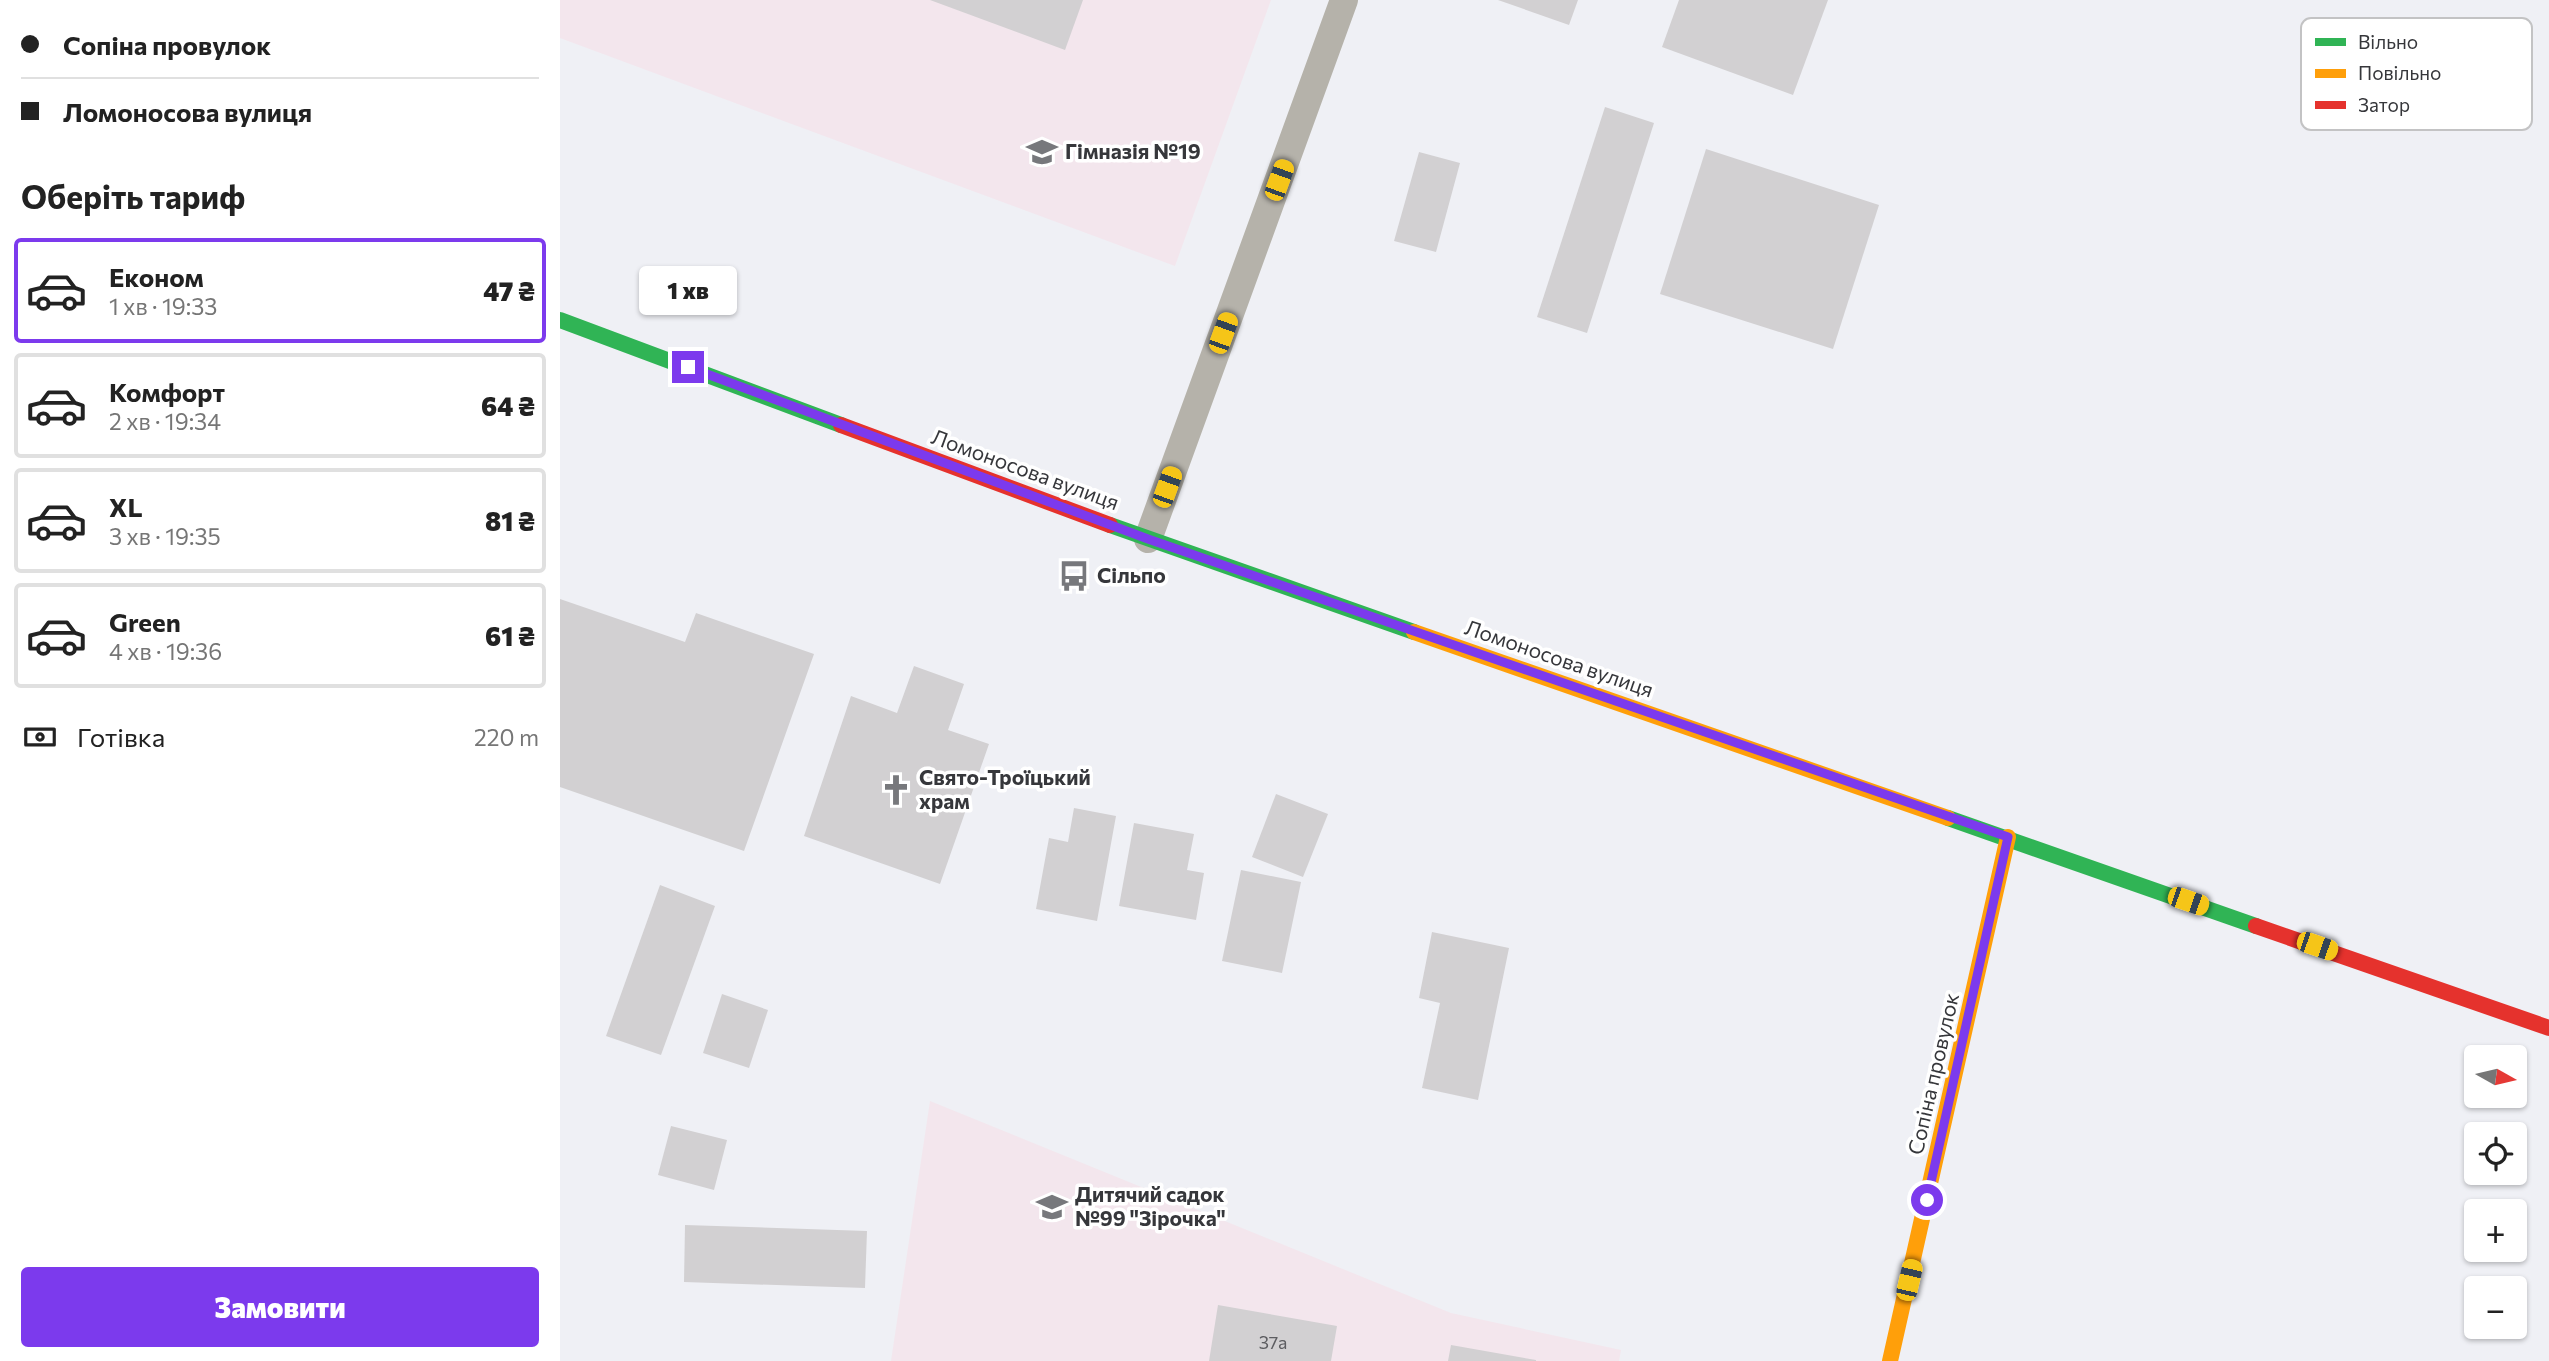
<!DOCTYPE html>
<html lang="uk">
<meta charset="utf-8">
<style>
:root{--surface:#fff;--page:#f2f2f2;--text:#222;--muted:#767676;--line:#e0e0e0;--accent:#7c3aed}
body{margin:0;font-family:Commissioner,sans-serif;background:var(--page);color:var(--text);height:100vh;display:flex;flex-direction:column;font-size:26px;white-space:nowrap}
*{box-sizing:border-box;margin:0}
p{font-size:23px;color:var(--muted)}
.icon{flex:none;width:38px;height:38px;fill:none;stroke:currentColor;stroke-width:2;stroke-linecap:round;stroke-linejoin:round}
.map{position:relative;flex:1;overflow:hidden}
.drawer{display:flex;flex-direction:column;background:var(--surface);width:560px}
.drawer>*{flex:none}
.guide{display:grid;align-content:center;height:154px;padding:0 21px;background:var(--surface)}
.needle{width:46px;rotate:98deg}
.fabs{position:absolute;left:1904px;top:1045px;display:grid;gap:14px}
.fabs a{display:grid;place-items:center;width:63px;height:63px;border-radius:7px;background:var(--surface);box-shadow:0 2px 5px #0004;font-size:35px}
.end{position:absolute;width:32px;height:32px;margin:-16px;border:9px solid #7c3aed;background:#fff;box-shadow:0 0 0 4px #fff}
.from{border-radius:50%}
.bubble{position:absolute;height:49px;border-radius:7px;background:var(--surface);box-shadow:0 2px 5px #0004;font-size:23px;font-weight:800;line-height:49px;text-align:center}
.car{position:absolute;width:21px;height:42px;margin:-21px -10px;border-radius:9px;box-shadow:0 0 5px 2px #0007;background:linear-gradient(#f5c518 24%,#345 0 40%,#f5c518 0 76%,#345 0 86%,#f5c518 0)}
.guide b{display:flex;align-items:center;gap:24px;height:66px;font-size:26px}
.guide b+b{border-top:2px solid var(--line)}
.guide i{width:18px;height:18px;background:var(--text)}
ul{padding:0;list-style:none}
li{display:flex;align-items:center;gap:21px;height:105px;margin:0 14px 10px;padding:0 7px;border:4px solid var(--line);border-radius:7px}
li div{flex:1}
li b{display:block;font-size:26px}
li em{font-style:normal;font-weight:800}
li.on{border-color:var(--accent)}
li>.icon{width:63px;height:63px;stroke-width:1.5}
h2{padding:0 21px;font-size:32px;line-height:84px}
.pay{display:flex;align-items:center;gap:18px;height:77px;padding:0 21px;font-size:26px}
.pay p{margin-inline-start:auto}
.action{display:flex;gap:14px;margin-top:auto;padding:14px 21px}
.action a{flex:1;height:80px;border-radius:7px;background:var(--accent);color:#fff;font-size:28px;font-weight:800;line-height:80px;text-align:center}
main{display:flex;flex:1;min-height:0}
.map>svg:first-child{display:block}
.education{fill:#f3e6ed}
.building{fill:#d2d0d2}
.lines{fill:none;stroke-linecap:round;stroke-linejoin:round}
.lane{stroke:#b5b2aa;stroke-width:28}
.fast{stroke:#30b455;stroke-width:16}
.slow{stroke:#ff9f0a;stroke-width:16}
.jam{stroke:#e5322d;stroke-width:16}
.route{stroke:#7c3aed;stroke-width:9}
.labels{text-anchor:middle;stroke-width:7;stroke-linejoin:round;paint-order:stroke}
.number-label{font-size:18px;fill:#5d5d61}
.poi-label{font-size:21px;font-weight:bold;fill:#36373b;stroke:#fff;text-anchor:start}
.street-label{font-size:21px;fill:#36373b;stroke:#fff}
.key{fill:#fff;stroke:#c3c3c4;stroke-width:2}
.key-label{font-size:19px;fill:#36373b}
</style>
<main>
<section class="drawer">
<div class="guide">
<b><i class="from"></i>Сопіна провулок</b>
<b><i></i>Ломоносова вулиця</b>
</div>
<h2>Оберіть тариф</h2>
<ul>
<li class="on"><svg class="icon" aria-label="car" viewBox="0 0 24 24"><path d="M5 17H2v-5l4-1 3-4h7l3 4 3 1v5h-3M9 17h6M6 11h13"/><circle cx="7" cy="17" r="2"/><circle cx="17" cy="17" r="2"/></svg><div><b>Економ</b><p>1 хв · 19:33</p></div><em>47 ₴</em></li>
<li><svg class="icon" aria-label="car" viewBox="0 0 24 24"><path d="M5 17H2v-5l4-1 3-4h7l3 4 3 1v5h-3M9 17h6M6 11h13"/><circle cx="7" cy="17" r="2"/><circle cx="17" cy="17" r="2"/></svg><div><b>Комфорт</b><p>2 хв · 19:34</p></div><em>64 ₴</em></li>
<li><svg class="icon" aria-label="car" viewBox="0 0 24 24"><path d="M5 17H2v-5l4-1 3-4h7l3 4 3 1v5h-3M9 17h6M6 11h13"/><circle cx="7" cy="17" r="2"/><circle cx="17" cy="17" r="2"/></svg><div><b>XL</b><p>3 хв · 19:35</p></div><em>81 ₴</em></li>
<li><svg class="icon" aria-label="car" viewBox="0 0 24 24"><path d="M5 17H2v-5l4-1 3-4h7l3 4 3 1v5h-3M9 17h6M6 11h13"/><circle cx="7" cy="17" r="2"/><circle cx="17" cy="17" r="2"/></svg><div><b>Green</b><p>4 хв · 19:36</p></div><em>61 ₴</em></li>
</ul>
<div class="pay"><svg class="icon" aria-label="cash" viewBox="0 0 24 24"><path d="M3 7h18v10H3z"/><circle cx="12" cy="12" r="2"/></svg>Готівка<p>220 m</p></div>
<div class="action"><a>Замовити</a></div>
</section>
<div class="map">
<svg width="1989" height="1361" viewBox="0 0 1989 1361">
<rect width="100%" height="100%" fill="#eff0f5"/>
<g class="education">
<path d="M0,0h711l-96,266 -615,-228z"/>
<path d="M370,1101l521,212 170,37 -2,11h-728z"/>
</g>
<g class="building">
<path d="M370,0h153l-18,50z"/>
<path d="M938,0h80l-9,25z"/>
<path d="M1119,0h149l-35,95 -131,-48z"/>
<path d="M1045,107l49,16 -67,210 -50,-16z"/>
<path d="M1146,149l173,56 -46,144 -173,-55z"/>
<path d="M859,152l41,11 -24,89 -42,-11z"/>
<path d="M0,599l125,43 11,-29 118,41 -70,197 -184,-64z"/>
<path d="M354,666l50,18 -16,46 41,14 -49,140 -136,-48 47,-140 46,17z"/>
<path d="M716,794l52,20 -25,63 -51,-20z"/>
<path d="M514,808l42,8 -19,105 -61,-12 13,-71 19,4z"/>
<path d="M574,823l60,11 -7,36 17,3 -8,47 -77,-14z"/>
<path d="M681,870l60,12 -19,91 -60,-12z"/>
<path d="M100,885l55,21 -54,149 -55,-19z"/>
<path d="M872,932l77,16 -31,152 -56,-12 18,-85 -21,-5z"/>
<path d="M162,994l46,16 -19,58 -46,-15z"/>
<path d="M111,1126l56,14 -13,50 -56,-15z"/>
<path d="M125,1225l182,6 -2,57 -181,-6z"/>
<path d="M658,1305l119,21 -6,35h-122z"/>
<path d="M891,1345l85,15v1h-88z"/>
</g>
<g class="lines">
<path class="lane" d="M588,539l196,-539"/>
<g class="fast">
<path d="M0,320l281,105"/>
<path d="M550,525l304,107"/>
<path d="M1388,818l308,108"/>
</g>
<g class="slow">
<path d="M854,632l534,186"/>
<path d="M1330,1361l118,-524"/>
</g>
<g class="jam">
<path d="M281,425l269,100"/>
<path d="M1696,926l293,102"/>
</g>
</g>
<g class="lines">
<path class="route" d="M128,367l460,172 860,298 -81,363"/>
</g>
<defs>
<symbol id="school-bare" viewBox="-9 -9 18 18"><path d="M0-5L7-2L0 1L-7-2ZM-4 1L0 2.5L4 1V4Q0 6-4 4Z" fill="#77787c" stroke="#fff" stroke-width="2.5" paint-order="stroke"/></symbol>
<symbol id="bus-bare" viewBox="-9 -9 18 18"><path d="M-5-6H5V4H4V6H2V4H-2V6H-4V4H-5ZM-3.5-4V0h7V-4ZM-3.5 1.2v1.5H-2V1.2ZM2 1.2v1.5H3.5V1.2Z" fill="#77787c" stroke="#fff" stroke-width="2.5" paint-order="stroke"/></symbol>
<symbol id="church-bare" viewBox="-9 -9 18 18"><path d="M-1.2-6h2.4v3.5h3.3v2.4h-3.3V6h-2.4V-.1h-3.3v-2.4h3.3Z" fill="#77787c" stroke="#fff" stroke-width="2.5" paint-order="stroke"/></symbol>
</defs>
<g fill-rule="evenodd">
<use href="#school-bare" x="460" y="130" width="44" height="44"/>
<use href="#bus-bare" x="492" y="554" width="44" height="44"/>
<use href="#church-bare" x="314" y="768" width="44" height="44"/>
<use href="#school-bare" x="470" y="1185" width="44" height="44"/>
</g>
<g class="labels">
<g class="number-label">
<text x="713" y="1349">37а</text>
</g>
<g class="poi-label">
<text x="505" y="159">Гімназія №19</text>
<text x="537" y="583">Сільпо</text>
<text x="359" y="785">Свято-Троїцький<tspan x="359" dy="24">храм</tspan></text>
<text x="515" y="1202">Дитячий садок<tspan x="515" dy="24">№99 "Зірочка"</tspan></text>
</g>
<g class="street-label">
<text transform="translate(465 470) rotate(20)" y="7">Ломоносова вулиця</text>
<text transform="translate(999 659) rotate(19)" y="7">Ломоносова вулиця</text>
<text transform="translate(1374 1074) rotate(-77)" y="7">Сопіна провулок</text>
</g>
</g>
<rect x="1741" y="18" width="231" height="112" rx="10" class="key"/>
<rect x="1755" y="38" width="31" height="8" fill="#30b455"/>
<rect x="1755" y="69" width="31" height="9" fill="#ff9f0a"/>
<rect x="1755" y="101" width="31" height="8" fill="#e5322d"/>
<g class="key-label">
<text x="1798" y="49">Вільно</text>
<text x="1798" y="80">Повільно</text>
<text x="1798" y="112">Затор</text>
</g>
</svg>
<div class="fabs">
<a><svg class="needle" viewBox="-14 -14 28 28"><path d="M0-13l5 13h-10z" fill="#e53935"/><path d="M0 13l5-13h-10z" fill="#767676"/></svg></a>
<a><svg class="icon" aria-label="locate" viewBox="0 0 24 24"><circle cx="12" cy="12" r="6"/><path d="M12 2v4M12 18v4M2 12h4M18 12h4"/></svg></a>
<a>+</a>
<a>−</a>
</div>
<i class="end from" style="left:1367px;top:1200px"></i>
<i class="end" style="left:128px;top:367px"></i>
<div class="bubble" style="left:79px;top:266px;width:98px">1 хв</div>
<i class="car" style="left:719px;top:180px;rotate:20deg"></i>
<i class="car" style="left:663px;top:333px;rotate:20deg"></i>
<i class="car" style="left:607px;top:487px;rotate:20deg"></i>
<i class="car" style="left:1628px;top:901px;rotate:109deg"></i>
<i class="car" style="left:1757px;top:946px;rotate:109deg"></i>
<i class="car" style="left:1349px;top:1280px;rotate:13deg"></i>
</div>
</main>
